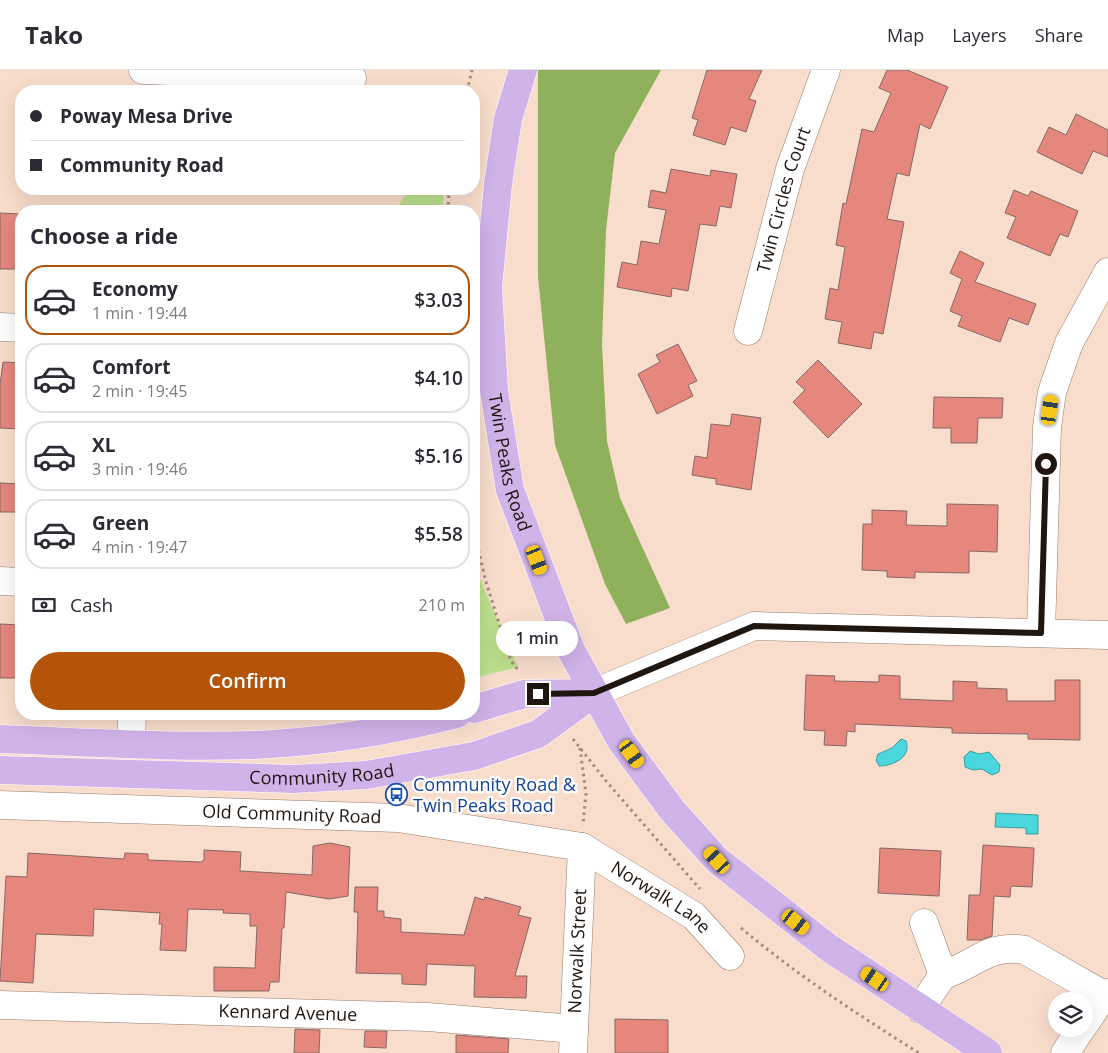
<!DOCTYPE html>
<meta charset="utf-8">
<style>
:root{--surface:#fff;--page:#f7f7f7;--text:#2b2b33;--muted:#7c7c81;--line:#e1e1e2;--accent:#b45309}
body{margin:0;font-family:"Open Sans",sans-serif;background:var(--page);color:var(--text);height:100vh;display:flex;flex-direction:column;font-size:19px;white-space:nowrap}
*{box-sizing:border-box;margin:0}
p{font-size:16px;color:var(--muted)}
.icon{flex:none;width:28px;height:28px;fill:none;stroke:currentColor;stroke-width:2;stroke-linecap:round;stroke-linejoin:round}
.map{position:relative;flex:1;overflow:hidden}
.sheet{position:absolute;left:15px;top:135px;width:465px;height:515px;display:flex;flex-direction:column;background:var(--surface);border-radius:20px;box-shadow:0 5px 20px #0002}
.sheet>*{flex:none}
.hud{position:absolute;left:15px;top:15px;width:465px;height:110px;border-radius:20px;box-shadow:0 5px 20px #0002;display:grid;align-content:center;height:110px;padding:0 15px;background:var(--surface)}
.controls{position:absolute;left:1048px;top:922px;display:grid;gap:10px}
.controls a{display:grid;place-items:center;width:45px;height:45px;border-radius:50%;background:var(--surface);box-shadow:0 5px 20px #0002;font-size:25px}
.end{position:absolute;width:22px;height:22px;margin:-11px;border:6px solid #1f1610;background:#fff;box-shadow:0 0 0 2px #fff}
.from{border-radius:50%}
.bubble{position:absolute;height:35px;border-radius:18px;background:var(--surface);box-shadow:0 5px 20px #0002;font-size:16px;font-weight:600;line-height:35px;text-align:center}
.car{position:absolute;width:15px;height:30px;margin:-15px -8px;border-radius:6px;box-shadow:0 0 4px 1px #0007;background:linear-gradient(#f5c518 24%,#345 0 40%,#f5c518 0 76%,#345 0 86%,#f5c518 0)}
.hud b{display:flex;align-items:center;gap:18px;height:48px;font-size:19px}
.hud b+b{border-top:1px solid var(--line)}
.hud i{width:12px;height:12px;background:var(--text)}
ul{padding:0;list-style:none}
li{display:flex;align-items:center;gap:15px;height:70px;margin:0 10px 8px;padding:0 5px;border:2px solid var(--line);border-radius:20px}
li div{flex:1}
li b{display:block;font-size:19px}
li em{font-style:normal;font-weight:600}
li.selected{border-color:var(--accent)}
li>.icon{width:45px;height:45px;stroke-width:1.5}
h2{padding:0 15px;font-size:22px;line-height:60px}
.pay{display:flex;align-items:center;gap:12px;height:55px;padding:0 15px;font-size:19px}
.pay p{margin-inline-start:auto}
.action{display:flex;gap:10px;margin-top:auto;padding:10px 15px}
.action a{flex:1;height:58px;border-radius:30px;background:var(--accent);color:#fff;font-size:20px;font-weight:600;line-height:58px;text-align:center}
header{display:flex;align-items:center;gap:30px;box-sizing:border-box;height:70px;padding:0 25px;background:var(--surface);border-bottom:1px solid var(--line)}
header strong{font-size:24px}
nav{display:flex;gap:28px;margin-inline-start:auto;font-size:18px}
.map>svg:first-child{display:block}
.green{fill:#bee08d}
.forest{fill:#90b15c}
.water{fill:#49d7dd;stroke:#3c9da0}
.building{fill:#e6877d;stroke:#856864}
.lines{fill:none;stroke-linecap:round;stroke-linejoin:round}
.minor-casing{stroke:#967d6e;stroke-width:29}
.major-casing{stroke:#fff;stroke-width:29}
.path{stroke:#a08c80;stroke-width:3;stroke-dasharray:2.5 4;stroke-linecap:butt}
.minor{stroke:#fff;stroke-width:28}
.major{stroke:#d0b3e8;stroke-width:28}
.route{stroke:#1f1610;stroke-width:6}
.labels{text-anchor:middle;stroke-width:4.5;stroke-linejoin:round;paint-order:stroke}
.street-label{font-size:18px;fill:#1f1610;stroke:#fff}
.transit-label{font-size:18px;fill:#164399;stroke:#fff;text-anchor:start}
</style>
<header>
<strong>Tako</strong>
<nav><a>Map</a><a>Layers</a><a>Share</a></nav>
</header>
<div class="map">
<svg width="1108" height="983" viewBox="0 0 1108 983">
<rect width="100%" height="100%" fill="#f8ddcc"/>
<g class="green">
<path d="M409,119h35l-2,22h-47z"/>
<path d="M474,495l44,102 -44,11z"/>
</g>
<path class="forest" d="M538,0h123l-46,83 -9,77 -4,115 5,96 13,57 50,110 -44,16 -21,-40 -50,-139 -17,-168z"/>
<g class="water">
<path d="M901,669l5,2c6,16 -13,25 -27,25l-3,-6 2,-6 14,-6z"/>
<path d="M970,681l9,3 10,-2 11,13 -1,7 -7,3 -10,-6 -9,1 -8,-3 -1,-10z"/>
<path d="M996,743l42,2v19h-12v-6l-31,-1z"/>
</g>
<g class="building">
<path d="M707,0h55l-13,29 7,2 -10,31 -15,-5 -6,18 -32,-10 5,-15 -6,-2z"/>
<path d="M887,0h20l41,17 -18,42 -10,-5 -11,52 -12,-3 -10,46 17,3 -21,112 -9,-2 -3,17 -33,-6 4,-21 -17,-3 5,-31 8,2 7,-43 -9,-2 7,-42 3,1 16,-75 12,3 17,-39 -12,-5z"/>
<path d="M1076,44l32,16v27l-15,-6 -11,23 -45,-22 12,-25 17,8z"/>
<path d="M671,99l39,7 1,-6 26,4 -6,34 -11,-2 -4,20 -16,-2 -12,67 -16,-3 -1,9 -54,-10 5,-25 15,3 4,-24 18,3 7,-34 -18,-3 3,-17 15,3z"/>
<path d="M1014,120l14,6 3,-5 47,20 -10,26 -8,-3 -10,22 -43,-18 9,-21 -11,-4z"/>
<path d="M0,143l21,1v55h-21z"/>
<path d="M960,181l24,12 -9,19 61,22 -8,21 -19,-7 -9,24 -42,-16 4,-10 -12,-5 12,-32 -12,-6z"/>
<path d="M678,274l19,37 -9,4 5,11 -36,18 -19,-40 22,-12 -4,-7z"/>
<path d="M818,290l44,44 -34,34 -35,-36 12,-12 -9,-8z"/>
<path d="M3,292l18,1v66l-21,-1v-43z"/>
<path d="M934,327l69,1 -1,20h-24l-1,25h-26v-15h-18z"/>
<path d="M732,344l29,4 -10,72 -35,-6v-5l-24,-4 3,-19 12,2 4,-34 19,2z"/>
<path d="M0,413l21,1 -1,28h-20z"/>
<path d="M947,434l51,1 -1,47 -28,-1v22l-54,-1v6l-28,-1v-6l-25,-1 1,-46h9v-14l35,1 -1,14 41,1z"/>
<path d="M0,554l21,1v53h-21z"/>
<path d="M806,605l29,1 -1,5 45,1v-7l21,1v23l53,2v-20l24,1v6l30,1v12h48v-21h25v60l-52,-1v-5l-76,-1v-5l-97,-4v8l-8,-1 -1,15 -22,-1 1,-14 -21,-1z"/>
<path d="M330,773l20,4 -2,49 -19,3 -43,-7 -2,36h-2l-3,54h-9l-1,9h-55v-24l41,1 2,-42h-7v-12l-27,-1 1,-3 -36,-1 -2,42 -26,-1 2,-26h-3l1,-11 -66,-4 -1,27 -57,-2 -3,49 -33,-2 6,-105 21,1 1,-24 96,6 1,-6 23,1v6l53,2 3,-2v-10l37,2 -1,19 72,4 1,-29z"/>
<path d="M983,775l51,3 -2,39 -21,-1 -1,11 -16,-1 -2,40 -12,4h-13l2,-45h11z"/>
<path d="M880,778l61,3 -2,45 -61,-3z"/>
<path d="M355,817h23l-1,24h7v6l17,2v13l63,3 11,-38 9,3 1,-3 36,10 -3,8 13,3 -16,58h12l-1,22 -52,-1 1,-31 -48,-2 -1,21 -24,-1v-10l-46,-1 2,-61h-4z"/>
<path d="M615,949l53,1v33h-53z"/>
<path d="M295,959l25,1 -1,23h-25z"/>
<path d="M365,961h22l-1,17 -22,-1z"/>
<path d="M456,965l53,4 -1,14h-52z"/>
</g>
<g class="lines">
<defs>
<g id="minor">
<path d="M143,0l209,8"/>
<path d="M0,257l21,1"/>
<path id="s1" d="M748,261l42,-162 36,-99"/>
<path d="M0,511l21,1"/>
<path d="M1041,563l6,-206 5,-35 17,-49 39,-71"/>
<path d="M594,623l160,-67 354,9"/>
<path d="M131,673l1,-29"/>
<path id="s2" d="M0,735l398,13 184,29 112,69 36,40"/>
<path d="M924,853l19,52c32,-10 46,-32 82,-25l79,45"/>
<path id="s3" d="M0,935l428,12 146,12"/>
<path d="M920,939l23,-34"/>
<path d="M1084,955l20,-30 4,-2"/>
<path id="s4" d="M573,983l9,-206"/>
<path d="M1065,983l16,-24"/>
</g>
<g id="major">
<path id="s5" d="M523,0l-15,49 -10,65 -10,103 6,104 16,99 61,160 50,91 51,69 45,50 112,88 159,105"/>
<path d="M474,639l50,-15 70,-1"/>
<path d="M0,669c85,3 170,9 254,6 68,-3 137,-14 203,-31"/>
<path id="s6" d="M0,700l294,9 72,-4 108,-19 64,-22 56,-41"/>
</g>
</defs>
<use href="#minor" class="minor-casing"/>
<use href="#major" class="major-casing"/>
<g class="path">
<path d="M467,21l5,-21"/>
<path d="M448,141l1,-22"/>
<path d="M474,461l12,51 25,79 7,9"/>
<path d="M573,669l33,42 94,108"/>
<path d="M580,678l6,46 -3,30"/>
<path d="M741,858c56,47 116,86 178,125"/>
</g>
<use href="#minor" class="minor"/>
<use href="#major" class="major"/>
</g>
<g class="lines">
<path class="route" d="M538,624l56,-1 160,-67 287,7 5,-169"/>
</g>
<defs>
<symbol id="bus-ring" viewBox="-11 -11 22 22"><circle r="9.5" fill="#fff" stroke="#1a4fb4" stroke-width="1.5"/><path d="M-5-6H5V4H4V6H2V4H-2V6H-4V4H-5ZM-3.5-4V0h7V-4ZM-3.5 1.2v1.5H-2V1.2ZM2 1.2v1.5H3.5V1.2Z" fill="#1a4fb4"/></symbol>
</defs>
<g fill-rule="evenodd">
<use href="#bus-ring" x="384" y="712" width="25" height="25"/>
</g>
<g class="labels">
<g class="street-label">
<text dy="6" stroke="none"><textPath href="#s1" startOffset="136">Twin Circles Court</textPath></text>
<text dy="6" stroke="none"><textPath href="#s5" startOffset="398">Twin Peaks Road</textPath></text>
<text dy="6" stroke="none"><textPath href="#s6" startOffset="322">Community Road</textPath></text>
<text dy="6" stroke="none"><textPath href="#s2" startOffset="292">Old Community Road</textPath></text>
<text dy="6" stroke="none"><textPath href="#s2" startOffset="678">Norwalk Lane</textPath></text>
<text dy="6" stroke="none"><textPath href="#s4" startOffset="102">Norwalk Street</textPath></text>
<text dy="6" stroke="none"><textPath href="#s3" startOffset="288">Kennard Avenue</textPath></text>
</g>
<g class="transit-label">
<text x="413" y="721">Community Road &amp;<tspan x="413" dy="21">Twin Peaks Road</tspan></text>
</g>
</g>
</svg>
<div class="controls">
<a><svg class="icon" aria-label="layers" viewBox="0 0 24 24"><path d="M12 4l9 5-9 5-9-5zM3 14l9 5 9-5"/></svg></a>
</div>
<i class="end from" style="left:1046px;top:394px"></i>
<i class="end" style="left:538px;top:624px"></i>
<div class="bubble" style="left:496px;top:551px;width:82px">1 min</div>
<i class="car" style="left:1050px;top:340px;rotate:8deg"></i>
<i class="car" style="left:537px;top:490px;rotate:159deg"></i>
<i class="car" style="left:632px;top:684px;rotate:144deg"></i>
<i class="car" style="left:717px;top:790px;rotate:318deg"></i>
<i class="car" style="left:796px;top:852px;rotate:128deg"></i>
<i class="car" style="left:875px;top:909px;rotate:304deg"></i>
<div class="hud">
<b><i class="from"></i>Poway Mesa Drive</b>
<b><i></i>Community Road</b>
</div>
<section class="sheet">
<h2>Choose a ride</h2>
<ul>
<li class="selected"><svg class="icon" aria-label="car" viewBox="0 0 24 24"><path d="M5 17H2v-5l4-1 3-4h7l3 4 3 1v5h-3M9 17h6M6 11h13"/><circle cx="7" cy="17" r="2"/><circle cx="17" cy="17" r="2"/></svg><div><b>Economy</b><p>1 min · 19:44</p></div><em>$3.03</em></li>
<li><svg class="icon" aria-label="car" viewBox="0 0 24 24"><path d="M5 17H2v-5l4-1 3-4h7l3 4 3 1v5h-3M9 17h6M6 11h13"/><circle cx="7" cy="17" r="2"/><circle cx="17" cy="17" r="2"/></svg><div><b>Comfort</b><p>2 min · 19:45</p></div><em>$4.10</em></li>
<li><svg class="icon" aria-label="car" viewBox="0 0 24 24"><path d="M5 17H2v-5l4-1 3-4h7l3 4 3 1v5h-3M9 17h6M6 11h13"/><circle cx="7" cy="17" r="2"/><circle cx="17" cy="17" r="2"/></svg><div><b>XL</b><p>3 min · 19:46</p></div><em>$5.16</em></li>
<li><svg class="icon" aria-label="car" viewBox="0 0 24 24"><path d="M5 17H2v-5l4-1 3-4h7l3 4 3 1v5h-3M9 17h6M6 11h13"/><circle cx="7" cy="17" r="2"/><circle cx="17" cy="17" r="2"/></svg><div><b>Green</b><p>4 min · 19:47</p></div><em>$5.58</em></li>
</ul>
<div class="pay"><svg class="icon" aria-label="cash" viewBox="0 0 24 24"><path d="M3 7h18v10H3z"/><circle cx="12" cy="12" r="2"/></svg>Cash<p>210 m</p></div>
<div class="action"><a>Confirm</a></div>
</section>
</div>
